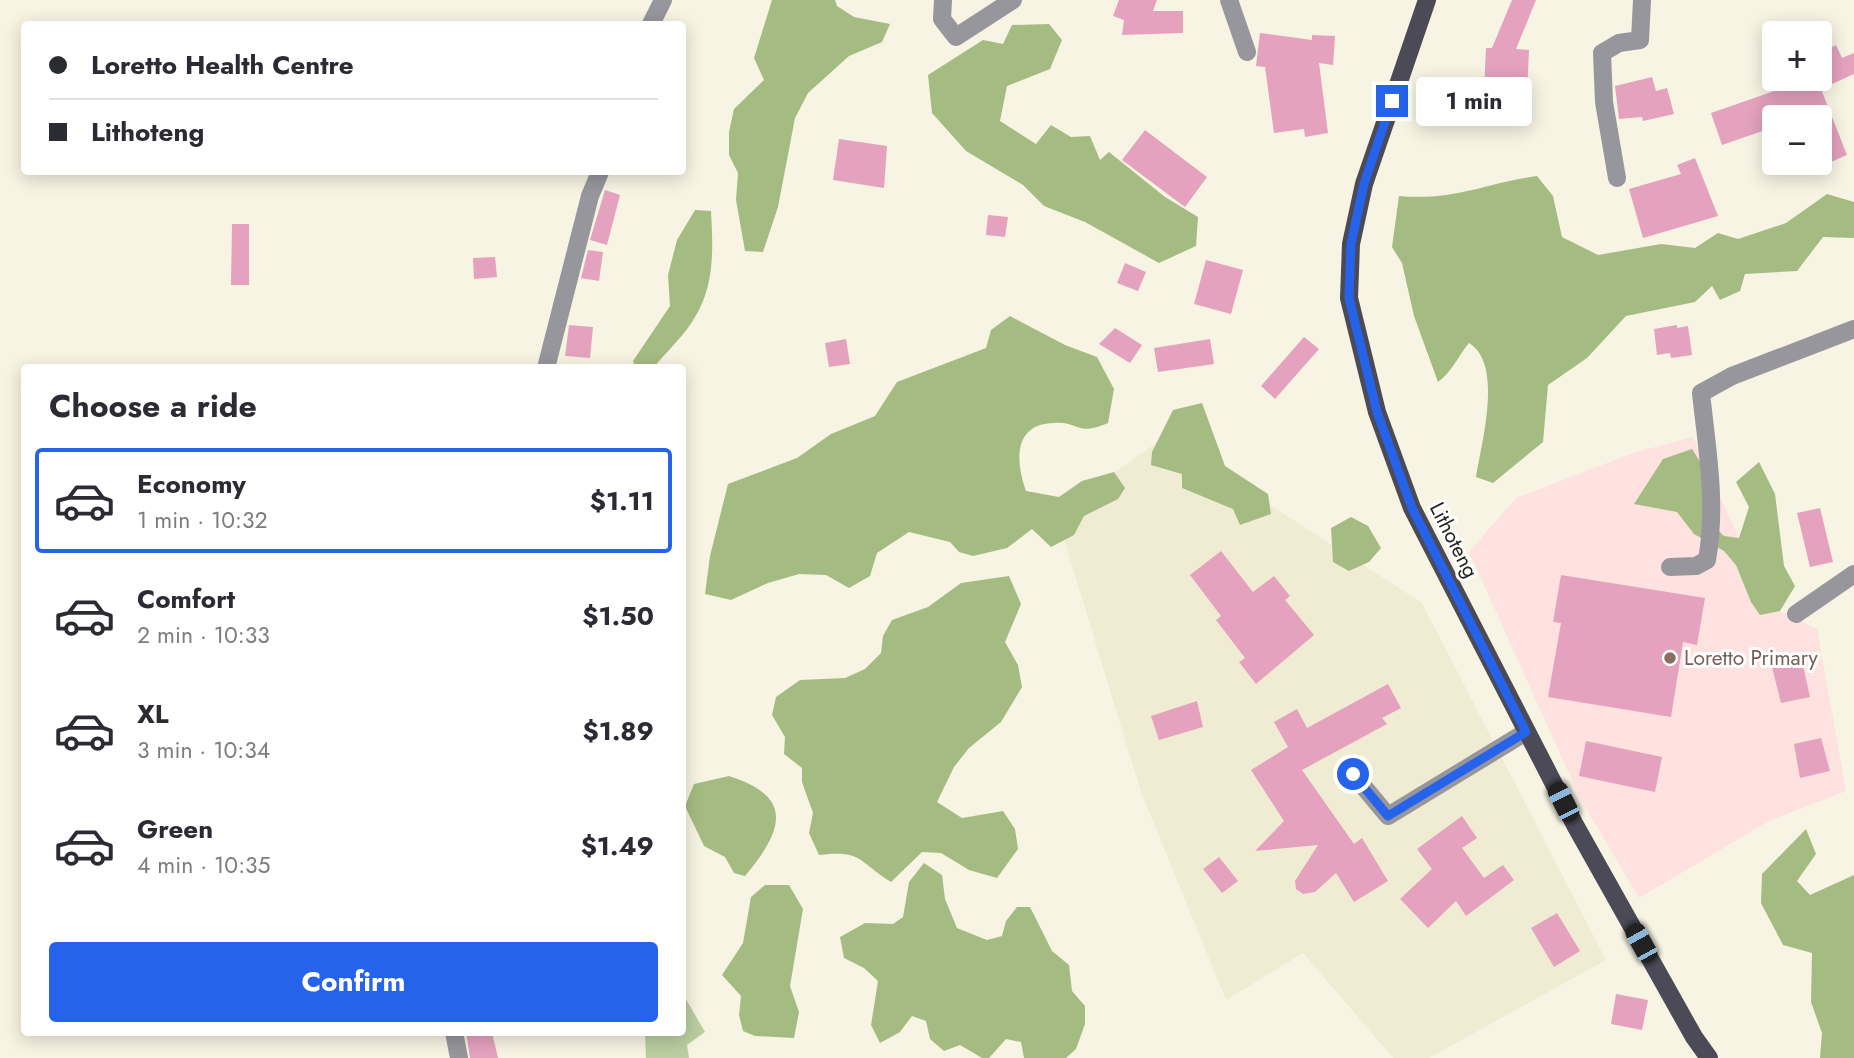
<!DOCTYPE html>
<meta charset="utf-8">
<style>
:root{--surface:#fff;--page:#f7f7f7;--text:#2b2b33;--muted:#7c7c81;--line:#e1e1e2;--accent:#2563eb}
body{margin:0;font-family:Jost,sans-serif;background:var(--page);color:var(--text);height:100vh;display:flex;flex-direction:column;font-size:26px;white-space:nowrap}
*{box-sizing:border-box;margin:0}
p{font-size:23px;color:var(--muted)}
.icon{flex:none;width:38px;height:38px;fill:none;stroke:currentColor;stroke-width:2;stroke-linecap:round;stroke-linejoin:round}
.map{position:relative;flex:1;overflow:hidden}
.sheet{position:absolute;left:21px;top:364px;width:665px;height:672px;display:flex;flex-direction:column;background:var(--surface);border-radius:7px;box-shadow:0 4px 18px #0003}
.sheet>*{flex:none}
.guide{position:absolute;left:21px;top:21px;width:665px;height:154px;border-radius:7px;box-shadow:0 4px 18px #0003;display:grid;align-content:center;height:154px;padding:0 28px;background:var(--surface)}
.tools{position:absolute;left:1762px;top:21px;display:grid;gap:14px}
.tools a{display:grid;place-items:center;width:70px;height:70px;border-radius:7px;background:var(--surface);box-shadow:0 4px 18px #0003;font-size:35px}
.end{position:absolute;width:32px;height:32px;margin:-16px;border:9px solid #2563eb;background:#fff;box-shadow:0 0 0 4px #fff}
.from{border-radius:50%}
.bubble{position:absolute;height:49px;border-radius:7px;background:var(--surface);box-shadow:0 4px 18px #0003;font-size:23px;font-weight:700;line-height:49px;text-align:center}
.car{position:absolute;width:21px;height:42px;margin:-21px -10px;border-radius:9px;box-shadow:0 0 5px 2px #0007;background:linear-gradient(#222 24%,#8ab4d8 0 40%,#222 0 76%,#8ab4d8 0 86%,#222 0)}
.guide b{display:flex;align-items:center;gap:24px;height:66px;font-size:26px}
.guide b+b{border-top:2px solid var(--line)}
.guide i{width:18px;height:18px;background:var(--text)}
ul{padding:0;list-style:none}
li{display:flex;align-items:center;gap:21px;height:105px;margin:0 14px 10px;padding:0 14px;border:4px solid transparent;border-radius:7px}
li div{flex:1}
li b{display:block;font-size:26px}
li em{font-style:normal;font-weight:700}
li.current{border-color:var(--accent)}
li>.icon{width:63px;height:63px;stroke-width:1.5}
h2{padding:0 28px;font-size:32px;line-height:84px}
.cta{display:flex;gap:14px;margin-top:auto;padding:14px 28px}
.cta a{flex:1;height:80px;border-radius:7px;background:var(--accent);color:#fff;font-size:28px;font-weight:700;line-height:80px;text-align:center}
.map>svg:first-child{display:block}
.built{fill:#f0ecd3}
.education{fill:#fde2e0}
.green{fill:#bacea0}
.forest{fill:#a4bc81}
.building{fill:#e4a2bf}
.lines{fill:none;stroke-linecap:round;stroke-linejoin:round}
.minor{stroke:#96969c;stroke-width:18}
.major{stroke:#4b4a56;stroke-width:18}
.route{stroke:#2563eb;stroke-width:9}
.education-dot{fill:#8d6e63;stroke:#fff;stroke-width:2.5}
.labels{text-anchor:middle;stroke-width:6;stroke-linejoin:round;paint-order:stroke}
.street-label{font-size:21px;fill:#24231d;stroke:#fff}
.education-label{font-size:21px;fill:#785e54;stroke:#fff;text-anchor:start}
</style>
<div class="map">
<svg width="1854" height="1058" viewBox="0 0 1854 1058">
<rect width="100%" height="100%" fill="#f7f4e3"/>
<path class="built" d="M1165,437l257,166 184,357 -177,98h-36l-90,-105 -77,47 -85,-208 -85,-279z"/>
<path class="education" d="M1693,437l46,101 41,73 37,18 29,162 -77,30 -130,77 -59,-100 -111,-246 47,-54 117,-45z"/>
<path class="green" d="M683,994l22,38 -18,13 2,13h-43l-1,-25 37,-1z"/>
<g class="forest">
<path d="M772,0h63l2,6 17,11 36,7 -8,18 -33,14 -41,37 -13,25 -17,89 -15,45 -18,-1 -9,-51 2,-27 -9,-18v-23l5,-23 30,-29 -10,-22z"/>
<path d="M1049,24l13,16 -12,29 -43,17 -7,35 36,23 15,-19 20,12 19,-1 10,24 9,-8 56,45 33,20 -2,29 -37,17 -74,-41 -41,-16 -21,-21 -57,-34 -34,-38 -4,-38 55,-35 20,4 9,-19z"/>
<path d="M1537,176l16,20 9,41 36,18 63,-11 34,4 23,-15 20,6 48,-16 41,-29 27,8v36l-31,-1 -26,34 -52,3 -5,17 -20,9 -8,-14 -17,16 -69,14 -39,42 -39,27 -5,57 -50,41 -17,-6c5,-33 28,-113 -7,-134 -11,13 -17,29 -31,39l-24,-66 -12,-53 -10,-16 7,-51c56,5 86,-13 138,-20z"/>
<path d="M695,210l16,1c2,36 4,74 -16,106 -10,18 -28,34 -41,50h-19l-2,-6 37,-55 -2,-31 9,-35z"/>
<path d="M1010,316l55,29 32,12 17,32 -6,34c-33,14 -28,-2 -54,0 -42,1 -38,40 -28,68l33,6 23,-16 32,-9 11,16 -7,11 -34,17 -10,19 -23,12 -19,-18 -25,19 -34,8 -14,-4 -9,-10 -41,-10 -32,21 -7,23 -21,12 -23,-13 -27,-1 -31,9 -37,17 -26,-6 5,-38 18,-72 69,-26 34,-24 44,-18 22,-34 89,-34 5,-18z"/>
<path d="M1202,403l23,63 43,28 3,20 -31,11 -7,-16 -51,-21v-14l-31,-9 1,-13 21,-42z"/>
<path d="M1692,449l12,19 3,52 17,16 15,2 10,-31 -13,-25 23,-20 16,32 9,72 11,20 -15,25 -20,4 -9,-13 -15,-37 -12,-14 -30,-17 -17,-22 -43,-8 29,-45z"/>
<path d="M1351,517l17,9 13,22 -12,14 -20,9 -16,-9 -2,-34z"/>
<path d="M1009,576l12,28 -16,38 13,23 4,22 -21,35 -32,26 -15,19 -17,35 25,16 41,-7 12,18 3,20 -21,29 -28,-8 -28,-17 -19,-1 -31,30c-34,-21 -28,-32 -72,-27l-10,-22 4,-20 -11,-31v-14l-18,-14 1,-17 -13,-22 4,-18 24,-17 45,-2 20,-9 16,-16 2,-17 9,-16 36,-13 33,-24z"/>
<path d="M729,776c67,21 53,56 16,100l-11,-3 -9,-16 -21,-11 -19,-40 9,-22z"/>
<path d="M1806,829l10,25 -19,27 13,14 44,-20v183h-34l2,-25 -11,-31 1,-49 -29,-8 -22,-42 1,-29z"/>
<path d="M924,863l18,12 3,24 12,29 30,12 15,-4 4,-15 11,-14h13l22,44 17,14 3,26 13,15v18l-9,25 -10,9h-42l-3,-16 -15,-3 -17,19h-7l-22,-13 -16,6 -14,-12 -4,-18 -14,-5 -12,16 -20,11 -9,-18 7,-44 -14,-13 -20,-10 -4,-21 25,-14 28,1 10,-7 6,-35z"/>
<path d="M765,885h24l14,24 -13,77 9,26 -5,26 -39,-2 -12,-5 -4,-16 2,-19 -19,-21 21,-32 8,-46z"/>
</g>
<g class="building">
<path d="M1119,0h38l-4,11h30v22l-61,2 2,-15 -11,-4z"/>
<path d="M1512,0h24l-20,49 13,1 -2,44 -43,-1 2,-45h6z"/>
<path d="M1260,33l52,7v-5l23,1 -2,29 -14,-2 9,70 -23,4 -1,-8 -30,4 -9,-66 -9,-1z"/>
<path d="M1836,45l6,13 12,-5v21l-33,15 26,66 -23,10 -4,-11v-37h-46v10l-52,18 -11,-32 98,-34h8l3,7v-33z"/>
<path d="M1652,77l4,14 11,-3 7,26 -31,7 -1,-4 -23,2 -4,-33z"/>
<path d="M1145,130l62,47 -22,30 -63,-47z"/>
<path d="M839,139l48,7 -3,42 -51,-8z"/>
<path d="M1695,158l23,58 -75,22 -14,-49 52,-15 -4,-9z"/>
<path d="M605,190l15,5 -13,50 -17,-5z"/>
<path d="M988,215l20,2 -3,20 -19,-2z"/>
<path d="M232,224h17v61h-18z"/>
<path d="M588,250l15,2 -4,29 -18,-3z"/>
<path d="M495,257l2,20 -23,2 -1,-21z"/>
<path d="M1206,260l37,10 -12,44 -37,-10z"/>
<path d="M1125,263l21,9 -8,19 -21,-8z"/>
<path d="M569,325l24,2 -3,31 -25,-2z"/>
<path d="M1677,325v3l11,-2 4,29 -21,3 -1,-5 -13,2 -3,-26z"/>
<path d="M1115,328l27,17 -12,18 -31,-19z"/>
<path d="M1304,337l15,12 -44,50 -14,-13z"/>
<path d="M846,339l4,25 -21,3 -4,-24z"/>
<path d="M1210,339l4,25 -56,8 -4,-24z"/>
<path d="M1820,508l13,54 -23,5 -13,-54z"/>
<path d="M1221,551l32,41 21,-16 16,20 -5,4 29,35 -58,49 -17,-22 6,-4 -29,-38 5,-4 -31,-41z"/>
<path d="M1561,575l144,23 -8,47 -14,-3 -12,75 -123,-20 13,-74 -8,-1z"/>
<path d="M1802,661l8,36 -29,6 -9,-36z"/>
<path d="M1388,684l13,24 -19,10 5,6 -85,46 52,74 8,-6 26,43 -34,21 -18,-29 -21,19 -12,2 -7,-5 -1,-8 23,-36 -63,6 29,-30 -33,-51 37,-23 -14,-25 23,-13 10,19z"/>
<path d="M1197,701l6,26 -44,13 -8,-24z"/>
<path d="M1821,738l9,33 -30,7 -6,-34z"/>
<path d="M1586,741l76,16 -7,35 -76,-16z"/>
<path d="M1462,816l15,22 -15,10 22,30 19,-13 11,15 -48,36 -10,-15 -28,27 -28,-29 32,-30 -15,-20z"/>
<path d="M1219,857l19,24 -16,12 -19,-24z"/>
<path d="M1557,913l23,38 -26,16 -23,-39z"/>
<path d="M1616,994l32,6 -6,30 -31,-6z"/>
<path d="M466,1032h26l6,26h-28z"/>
</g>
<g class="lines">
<g class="minor">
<path d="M943,0l-1,19 14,18 57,-37"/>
<path d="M1229,0l18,52"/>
<path d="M651,24l12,-24"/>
<path d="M1617,178l-13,-76 -2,-49 17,-10 21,-3 2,-40"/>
<path d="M546,368l44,-172 10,-24"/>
<path d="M1670,567l26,-1 11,-6c10,-56 0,-111 -6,-167l31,-17 122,-47"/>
<path d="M1796,614l58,-40"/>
<path d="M1353,774l35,42 138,-84"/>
<path d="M454,1032l5,26"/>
</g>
<path class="major" d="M1427,0l-63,184 -13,60 -2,54 28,114 35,96 163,317 119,212 15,21"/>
</g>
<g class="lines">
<path class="route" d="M1353,774l35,42 138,-84 -114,-224 -35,-96 -28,-114 2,-54 13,-60 28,-83"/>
</g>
<circle class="education-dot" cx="1670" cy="658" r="7"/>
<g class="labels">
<g class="street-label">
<text transform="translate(1454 540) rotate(63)" y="7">Lithoteng</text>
</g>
<g class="education-label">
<text x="1684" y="665">Loretto Primary</text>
</g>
</g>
</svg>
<div class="tools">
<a>+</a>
<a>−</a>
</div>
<i class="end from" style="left:1353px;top:774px"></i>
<i class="end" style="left:1392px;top:101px"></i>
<div class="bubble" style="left:1416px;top:77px;width:116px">1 min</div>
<i class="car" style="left:1563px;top:802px;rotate:333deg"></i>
<i class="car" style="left:1641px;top:943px;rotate:331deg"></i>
<div class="guide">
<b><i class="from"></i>Loretto Health Centre</b>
<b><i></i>Lithoteng</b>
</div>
<section class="sheet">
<h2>Choose a ride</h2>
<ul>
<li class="current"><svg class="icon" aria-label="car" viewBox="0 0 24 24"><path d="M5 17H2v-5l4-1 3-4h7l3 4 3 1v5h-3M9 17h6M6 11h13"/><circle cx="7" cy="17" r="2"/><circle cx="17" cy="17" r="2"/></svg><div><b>Economy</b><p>1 min · 10:32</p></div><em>$1.11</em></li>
<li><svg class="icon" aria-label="car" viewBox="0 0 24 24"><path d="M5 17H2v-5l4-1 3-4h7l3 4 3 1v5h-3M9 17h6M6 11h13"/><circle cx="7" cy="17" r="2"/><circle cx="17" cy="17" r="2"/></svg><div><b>Comfort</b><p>2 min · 10:33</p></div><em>$1.50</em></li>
<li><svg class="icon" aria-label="car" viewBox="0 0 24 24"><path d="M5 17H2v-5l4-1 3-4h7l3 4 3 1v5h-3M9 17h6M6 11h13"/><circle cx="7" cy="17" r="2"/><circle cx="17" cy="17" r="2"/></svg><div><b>XL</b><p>3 min · 10:34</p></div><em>$1.89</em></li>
<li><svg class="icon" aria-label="car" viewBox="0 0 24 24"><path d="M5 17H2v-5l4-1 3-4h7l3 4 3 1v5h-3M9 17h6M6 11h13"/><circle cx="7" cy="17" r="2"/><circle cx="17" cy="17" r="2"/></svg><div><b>Green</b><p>4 min · 10:35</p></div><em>$1.49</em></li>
</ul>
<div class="cta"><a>Confirm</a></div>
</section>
</div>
